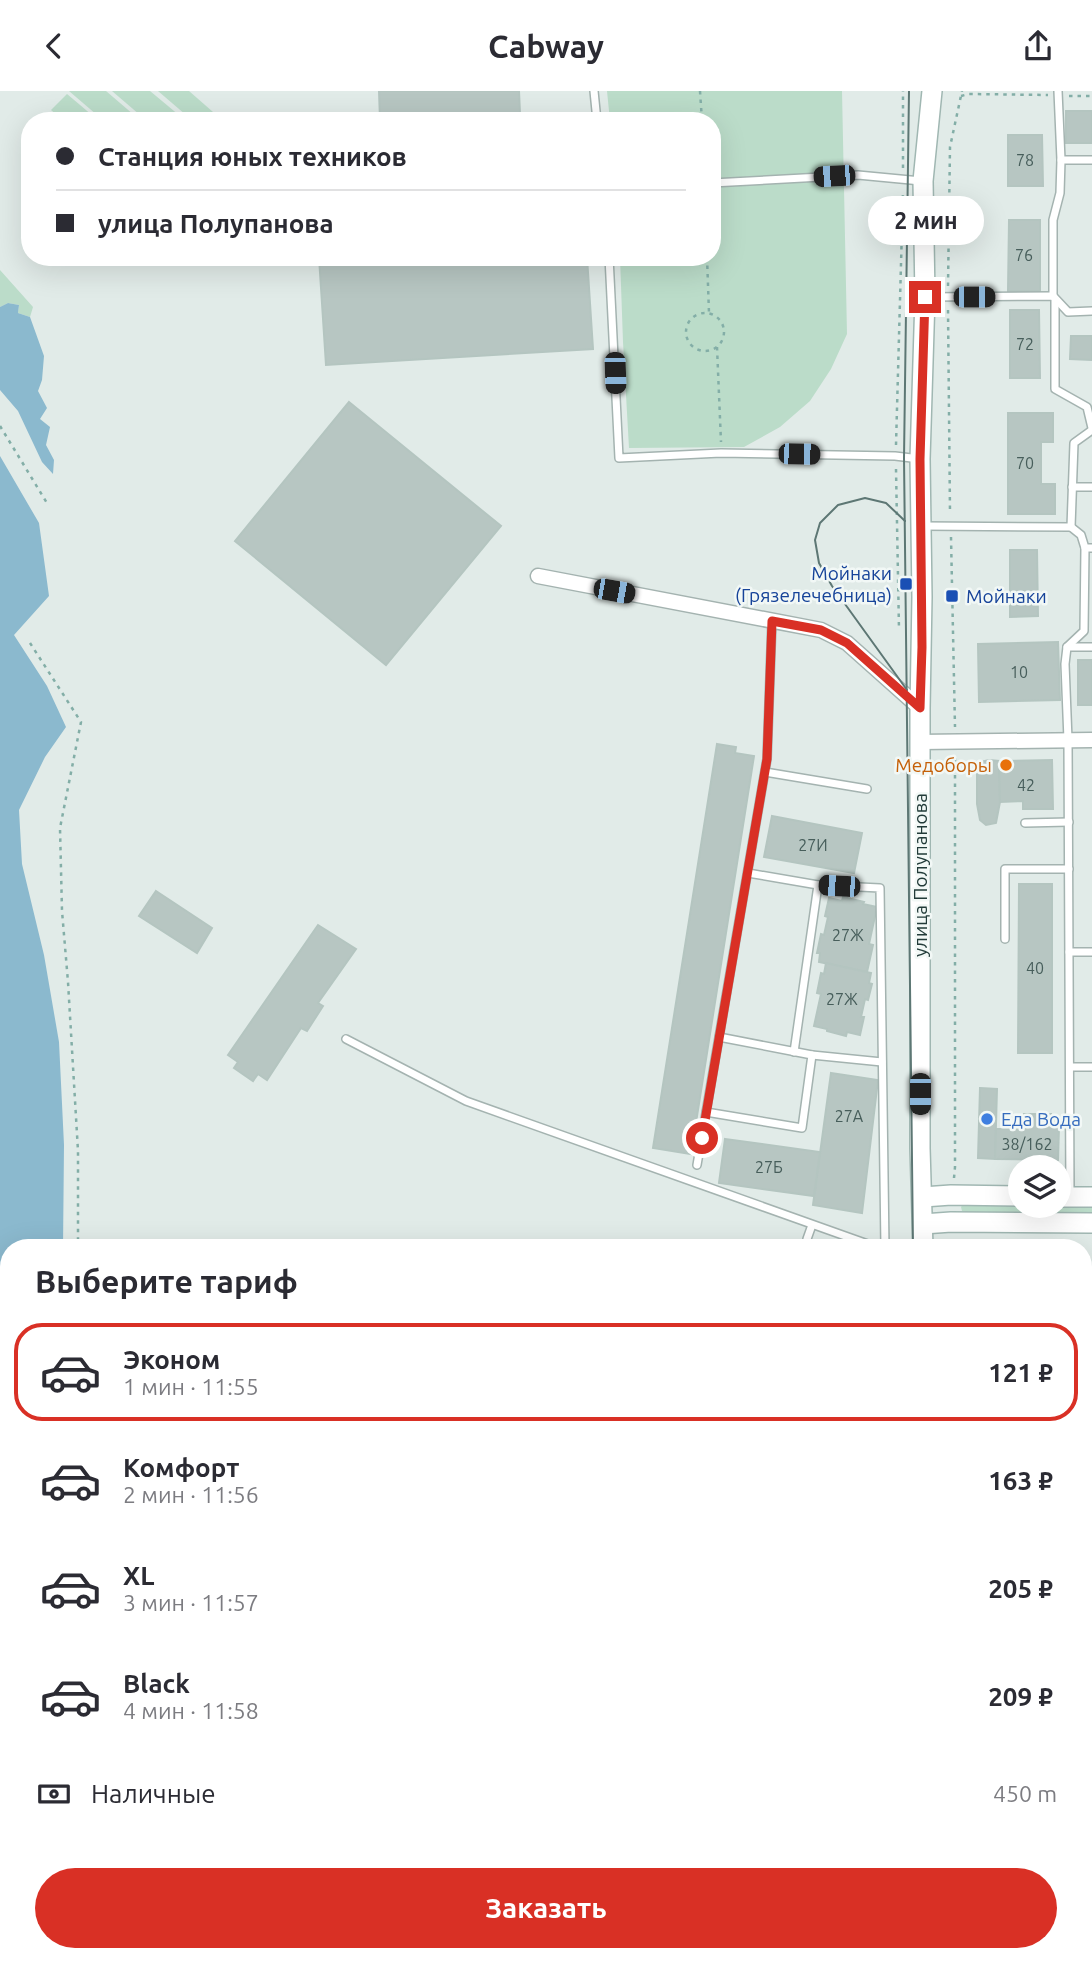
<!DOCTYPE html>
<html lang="ru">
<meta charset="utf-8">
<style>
:root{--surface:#fff;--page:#f7f7f7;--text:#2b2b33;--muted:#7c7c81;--line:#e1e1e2;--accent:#d93025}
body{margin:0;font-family:Ubuntu,sans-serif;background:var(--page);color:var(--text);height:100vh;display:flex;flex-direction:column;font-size:26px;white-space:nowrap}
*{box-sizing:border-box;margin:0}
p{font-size:23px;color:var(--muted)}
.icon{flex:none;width:38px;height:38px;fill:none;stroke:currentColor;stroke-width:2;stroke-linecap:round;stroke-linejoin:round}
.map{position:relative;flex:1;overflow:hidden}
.panel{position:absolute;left:0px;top:1148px;width:1092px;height:723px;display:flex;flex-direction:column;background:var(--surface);border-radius:28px 28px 0 0;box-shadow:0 7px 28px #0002}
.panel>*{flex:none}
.banner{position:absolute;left:21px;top:21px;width:700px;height:154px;border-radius:28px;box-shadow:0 7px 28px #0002;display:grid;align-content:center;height:154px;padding:0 35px;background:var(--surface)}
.fabs{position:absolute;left:1008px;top:1064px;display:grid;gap:14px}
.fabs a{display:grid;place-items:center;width:63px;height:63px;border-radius:50%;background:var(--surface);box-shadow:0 7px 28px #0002;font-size:35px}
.end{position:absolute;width:32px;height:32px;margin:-16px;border:9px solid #d93025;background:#fff;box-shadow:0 0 0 4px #fff}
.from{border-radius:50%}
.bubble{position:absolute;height:49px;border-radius:24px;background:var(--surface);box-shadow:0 7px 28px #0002;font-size:23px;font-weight:700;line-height:49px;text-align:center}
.car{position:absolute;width:21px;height:42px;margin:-21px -10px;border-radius:9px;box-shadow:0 0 5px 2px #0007;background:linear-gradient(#222 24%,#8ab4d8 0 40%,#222 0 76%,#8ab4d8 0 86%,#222 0)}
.banner b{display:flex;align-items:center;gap:24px;height:66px;font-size:26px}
.banner b+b{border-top:2px solid var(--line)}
.banner i{width:18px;height:18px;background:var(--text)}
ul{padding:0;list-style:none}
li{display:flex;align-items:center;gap:21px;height:98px;margin:0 14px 10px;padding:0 21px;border:4px solid transparent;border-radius:28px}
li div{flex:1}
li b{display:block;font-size:26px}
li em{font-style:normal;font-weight:700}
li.selected{border-color:var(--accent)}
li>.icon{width:63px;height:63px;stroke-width:1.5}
h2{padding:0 35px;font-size:32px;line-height:84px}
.pay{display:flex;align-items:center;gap:18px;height:77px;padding:0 35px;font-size:26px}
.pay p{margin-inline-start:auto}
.primary-button{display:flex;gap:14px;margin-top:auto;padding:14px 35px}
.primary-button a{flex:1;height:80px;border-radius:42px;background:var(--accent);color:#fff;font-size:28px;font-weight:700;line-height:80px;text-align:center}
header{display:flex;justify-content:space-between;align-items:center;height:91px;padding:0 35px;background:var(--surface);font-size:32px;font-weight:700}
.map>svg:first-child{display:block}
.green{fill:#bbdcc9}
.water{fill:#8bb9ce}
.building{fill:#b7c6c2;stroke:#b4c5c0;stroke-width:2}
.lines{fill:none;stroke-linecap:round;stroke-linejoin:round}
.lane-casing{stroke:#a4b3b0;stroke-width:10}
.street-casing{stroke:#a4b3b0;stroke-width:17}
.secondary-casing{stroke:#a0b7b2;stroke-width:22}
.path{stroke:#83aea7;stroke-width:2.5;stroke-dasharray:3.5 5;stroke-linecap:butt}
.lane{stroke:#fff;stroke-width:7}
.street{stroke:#fff;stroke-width:14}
.secondary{stroke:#fff;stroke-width:19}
.tram{stroke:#5d7774;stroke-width:2}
.route{stroke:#d93025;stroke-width:9}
.transit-dot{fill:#1a4fb4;stroke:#f2f8f6;stroke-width:2.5}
.food-dot{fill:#e8710a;stroke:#f2f8f6;stroke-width:2.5}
.shop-dot{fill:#3f7fe0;stroke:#f2f8f6;stroke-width:2.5}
.labels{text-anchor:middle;stroke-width:5;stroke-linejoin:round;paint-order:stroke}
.number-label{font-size:16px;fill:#475e5b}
.transit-label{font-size:19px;fill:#164399;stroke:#f2f8f6;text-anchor:end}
.food-label{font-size:19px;fill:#c56008;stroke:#f2f8f6;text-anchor:end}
.street-label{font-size:19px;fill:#223b39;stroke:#f2f8f6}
.shop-label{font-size:19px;fill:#366cbe;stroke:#f2f8f6;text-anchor:start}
</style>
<header><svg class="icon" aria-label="back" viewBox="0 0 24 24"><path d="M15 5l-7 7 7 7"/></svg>Cabway<svg class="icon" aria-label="share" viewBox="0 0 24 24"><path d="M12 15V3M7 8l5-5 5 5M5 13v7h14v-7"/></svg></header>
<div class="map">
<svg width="1092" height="1870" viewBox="0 0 1092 1870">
<rect width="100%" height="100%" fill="#e1ebe8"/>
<g class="green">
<path d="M69,0h37l35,30h-37z"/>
<path d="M112,0h38l36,30h-39z"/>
<path d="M158,0h31l24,21 -7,9h-13z"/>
<path d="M607,0h235l5,243 -16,35 -21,32 -30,26 -36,20 -115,1 -6,-106 -3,-85h92v-136h-102z"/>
<path d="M67,3l32,27h-35l-13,-11z"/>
<path d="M0,179l33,37 -3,10 -12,-4 1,-8 -11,-2 -8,4z"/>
<path d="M964,1112l56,1v2l72,-2v10l-122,-1 -8,-2 -1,-4z"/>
<path d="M9,1606v256h844v8h-853v-254l6,-4z"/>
</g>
<g class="water">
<path d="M8,212l11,2 -1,8 12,4 14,39 -2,24 -4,11 9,17 -7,11 10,8 -4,18 8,15 -1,14 -11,-12 -24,-51 -18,-21v-83z"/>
<path d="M0,365l39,67 10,73 -35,39 33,51 19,41 -21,30 -26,53 3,54 22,91 15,87 5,103 -1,103h-54v347l-9,21z"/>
</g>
<g class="building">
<path d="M379,0h140l1,23 -140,6z"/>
<rect x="1066" y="20" width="26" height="32"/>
<path d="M1008,44h34l1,51h-35z"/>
<path d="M1009,129h31v71h-32z"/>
<path d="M319,166h268l6,92 -267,16z"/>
<path d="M1010,219h29l1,68h-30z"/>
<path d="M1071,245h21v24l-22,-1z"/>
<path d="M349,311l152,124 -115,139 -151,-124z"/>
<path d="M1008,322h45v29h-12v42h14v30h-47z"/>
<path d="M1010,459h27l1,66 -28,1z"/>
<path d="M1058,551l2,58 -81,2 -1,-58z"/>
<rect x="1078" y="569" width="14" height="45"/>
<path d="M717,653l19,3 -1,6 19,3 -63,398 -38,-6z"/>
<path d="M989,669l10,1 1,41 -4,21 -10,2 -6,-5 -3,-16v-38l4,-4z"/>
<path d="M1052,669l1,49h-30v-8l-23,1 -1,-41z"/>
<path d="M772,725l90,17 -8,40 -90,-16z"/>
<path d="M1019,793h33v169h-34z"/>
<path d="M156,800l56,37 -15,25 -58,-37z"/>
<path d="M843,806l21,5 -1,2 14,3 -8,37 4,1 -6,27 -48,-10 1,-9h-3l4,-19 3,1 4,-18 -3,-1 4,-18 13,3z"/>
<path d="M318,834l38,24 -38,54 5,3 -16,25 -6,-3 -34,52 -9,-6 -5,7 -19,-13 4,-6 -10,-7z"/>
<path d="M826,872l45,10 -2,10 3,1 -4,16 -3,-1 -4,18h3l-4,18 -13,-3 -1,4 -19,-5v-2l-13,-3 7,-32 -4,-1 4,-20 3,1z"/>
<path d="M831,982l47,7 -16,133 -49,-8z"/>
<path d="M980,997l17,1 -2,70 -17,-1z"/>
<path d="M1024,1023h27v13h8l-1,33 -63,-1 1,-30h28z"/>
<path d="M725,1048l95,13 -6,44 -95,-13z"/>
<path d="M1083,1204h9v50l-9,1z"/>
<rect x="1083" y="1325" width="9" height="50"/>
<path d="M1092,1454v51h-9v-50z"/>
<path d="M9,1563v37l-2,2 -7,-5v-20z"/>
<rect x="1083" y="1673" width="9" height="36"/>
</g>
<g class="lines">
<defs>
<g id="lane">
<path d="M594,0l3,30"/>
<path d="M1058,0l3,69h31"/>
<path d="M712,92l146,-8 63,6"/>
<path d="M609,166l10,201 102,-5 174,3 25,3"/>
<path d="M1053,205v-76l7,-27 1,-33"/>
<path d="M928,206l125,-1 15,16 24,-1"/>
<path d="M1055,208v90l32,18 5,21"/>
<path d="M1072,396h20"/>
<path d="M924,435l147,1 10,8 4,13h7"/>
<path d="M1071,436l3,-84 18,-13"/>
<path d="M1067,556h25"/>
<path d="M765,681l102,17"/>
<path d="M1025,732l44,-1"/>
<path d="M748,782l70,12 -24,167"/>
<path d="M818,794l62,3 5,360"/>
<path d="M1005,848v-70h64"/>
<path d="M1069,861h23"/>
<path d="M346,948l120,62 413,147"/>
<path d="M812,964l70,7"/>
<path d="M1070,976h22"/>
<path d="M706,1021l96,16 10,-73 -93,-18"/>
<path d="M697,1074l70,-406 5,-138"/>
<path d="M1070,1105l-2,-456 -3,-76 2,-17 17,-16 1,-83"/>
<path d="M807,1148l5,-14"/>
<path d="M1083,1183h9"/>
<path d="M1083,1654l9,-1"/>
<path d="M0,1718l9,-5"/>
<path d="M1083,1722l9,1"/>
<path d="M18,1862v8"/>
<path d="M258,1862l1,8"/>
<path d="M91,1870l2,-8"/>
</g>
<g id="street">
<path d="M538,485l283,54 26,13 73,65"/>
<path d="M920,651l172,-2"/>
</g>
<g id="secondary">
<path d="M923,1106l28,-2 69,1"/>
<path d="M1059,1106h33"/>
<path d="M923,1133l28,-2 141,1"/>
<path d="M923,1157l-3,-100v-440l2,-111 -2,-138 5,-162 -2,-116 9,-90"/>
<path d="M1083,1854l9,1"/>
<path d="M934,1870v-8"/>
</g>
</defs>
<use href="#lane" class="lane-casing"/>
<use href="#street" class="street-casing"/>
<use href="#secondary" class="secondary-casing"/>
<g class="path">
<path d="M700,0l2,30"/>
<path d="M961,5l8,-2 79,1"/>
<path d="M1069,5h23"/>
<path d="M903,77v-77"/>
<path d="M707,166l2,56"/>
<path d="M948,195l2,-139 12,-56"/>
<path d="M948,219l2,203"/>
<circle cx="705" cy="241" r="19"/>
<path d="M717,256l4,95"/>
<path d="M0,335l47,77"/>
<path d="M896,354l7,-253"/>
<path d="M896,378l3,161"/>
<path d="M951,446l4,190"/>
<path d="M30,552l51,79 -21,106 2,83 6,71 10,169v97"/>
<path d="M954,1087l1,-11v-409"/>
<path d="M0,1536l9,-12"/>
<path d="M1083,1834h9"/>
<path d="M907,1862v8"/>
<path d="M420,1870l6,-8"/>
<path d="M857,1870v-8"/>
</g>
<use href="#lane" class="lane"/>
<use href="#street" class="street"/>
<use href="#secondary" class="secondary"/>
<g class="tram">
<path d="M909,0l-5,367 9,790"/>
<path d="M905,430l-19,-18 -21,-5 -27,7 -18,18 -5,17 4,23 13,23 75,104"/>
<path d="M966,1862l17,5 22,3"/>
<path d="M919,1870l1,-8"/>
</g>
</g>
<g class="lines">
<path class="route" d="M702,1047l65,-379 5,-138 49,9 26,13 73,65 2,-61 -2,-188 5,-162"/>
</g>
<g class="transit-dot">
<rect x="899" y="486" width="14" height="14" rx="3.5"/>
<rect x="945" y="498" width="14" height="14" rx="3.5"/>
</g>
<circle class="food-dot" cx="1006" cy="674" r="7"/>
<circle class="shop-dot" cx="987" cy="1028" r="7"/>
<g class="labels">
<g class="number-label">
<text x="1025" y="75">78</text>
<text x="1024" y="170">76</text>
<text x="1025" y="259">72</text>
<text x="1025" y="378">70</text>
<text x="1019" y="587">10</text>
<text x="1026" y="700">42</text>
<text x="813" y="760">27И</text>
<text x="848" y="850">27Ж</text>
<text x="1035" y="883">40</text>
<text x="842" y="914">27Ж</text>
<text x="849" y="1031">27А</text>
<text x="1027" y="1059">38/162</text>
<text x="769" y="1082">27Б</text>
</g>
<g class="transit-label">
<text x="892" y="489">Мойнаки<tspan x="892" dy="22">(Грязелечебница)</tspan></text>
<text x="966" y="512" text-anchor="start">Мойнаки</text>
</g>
<g class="food-label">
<text x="992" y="681">Медоборы</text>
</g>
<g class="street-label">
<text transform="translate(920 784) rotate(-90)" y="7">улица Полупанова</text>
</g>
<g class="shop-label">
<text x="1001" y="1035">Еда Вода</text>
</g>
</g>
</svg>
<div class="fabs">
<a><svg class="icon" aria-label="layers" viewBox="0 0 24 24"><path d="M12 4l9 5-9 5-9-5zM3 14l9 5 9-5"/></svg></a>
</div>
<i class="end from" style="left:702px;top:1047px"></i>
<i class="end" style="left:925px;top:206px"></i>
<div class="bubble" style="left:868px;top:105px;width:116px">2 мин</div>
<i class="car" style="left:834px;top:85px;rotate:267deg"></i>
<i class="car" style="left:974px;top:206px;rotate:90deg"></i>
<i class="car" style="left:615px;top:282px;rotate:178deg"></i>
<i class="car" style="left:799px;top:363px;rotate:91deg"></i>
<i class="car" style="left:614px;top:500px;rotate:100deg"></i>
<i class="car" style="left:839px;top:795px;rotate:273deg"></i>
<i class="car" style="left:920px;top:1003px;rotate:180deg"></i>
<div class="banner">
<b><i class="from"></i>Станция юных техников</b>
<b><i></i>улица Полупанова</b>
</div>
<section class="panel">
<h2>Выберите тариф</h2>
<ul>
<li class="selected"><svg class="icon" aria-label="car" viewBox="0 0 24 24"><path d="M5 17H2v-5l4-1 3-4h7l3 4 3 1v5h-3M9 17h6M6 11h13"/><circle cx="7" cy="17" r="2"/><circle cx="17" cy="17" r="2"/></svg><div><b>Эконом</b><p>1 мин · 11:55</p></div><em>121 ₽</em></li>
<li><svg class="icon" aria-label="car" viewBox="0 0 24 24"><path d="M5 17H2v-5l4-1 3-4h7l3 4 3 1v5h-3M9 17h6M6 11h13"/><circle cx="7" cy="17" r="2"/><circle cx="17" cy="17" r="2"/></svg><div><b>Комфорт</b><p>2 мин · 11:56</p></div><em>163 ₽</em></li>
<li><svg class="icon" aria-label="car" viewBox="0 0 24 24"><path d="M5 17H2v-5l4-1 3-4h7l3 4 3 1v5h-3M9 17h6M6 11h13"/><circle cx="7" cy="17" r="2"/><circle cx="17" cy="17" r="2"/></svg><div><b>XL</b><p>3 мин · 11:57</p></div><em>205 ₽</em></li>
<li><svg class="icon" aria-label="car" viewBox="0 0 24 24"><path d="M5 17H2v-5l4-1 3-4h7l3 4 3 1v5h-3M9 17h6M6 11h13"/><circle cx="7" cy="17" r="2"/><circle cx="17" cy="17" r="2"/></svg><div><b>Black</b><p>4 мин · 11:58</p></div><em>209 ₽</em></li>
</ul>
<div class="pay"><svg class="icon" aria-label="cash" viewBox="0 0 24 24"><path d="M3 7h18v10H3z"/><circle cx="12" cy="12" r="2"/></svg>Наличные<p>450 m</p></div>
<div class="primary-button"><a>Заказать</a></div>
</section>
</div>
